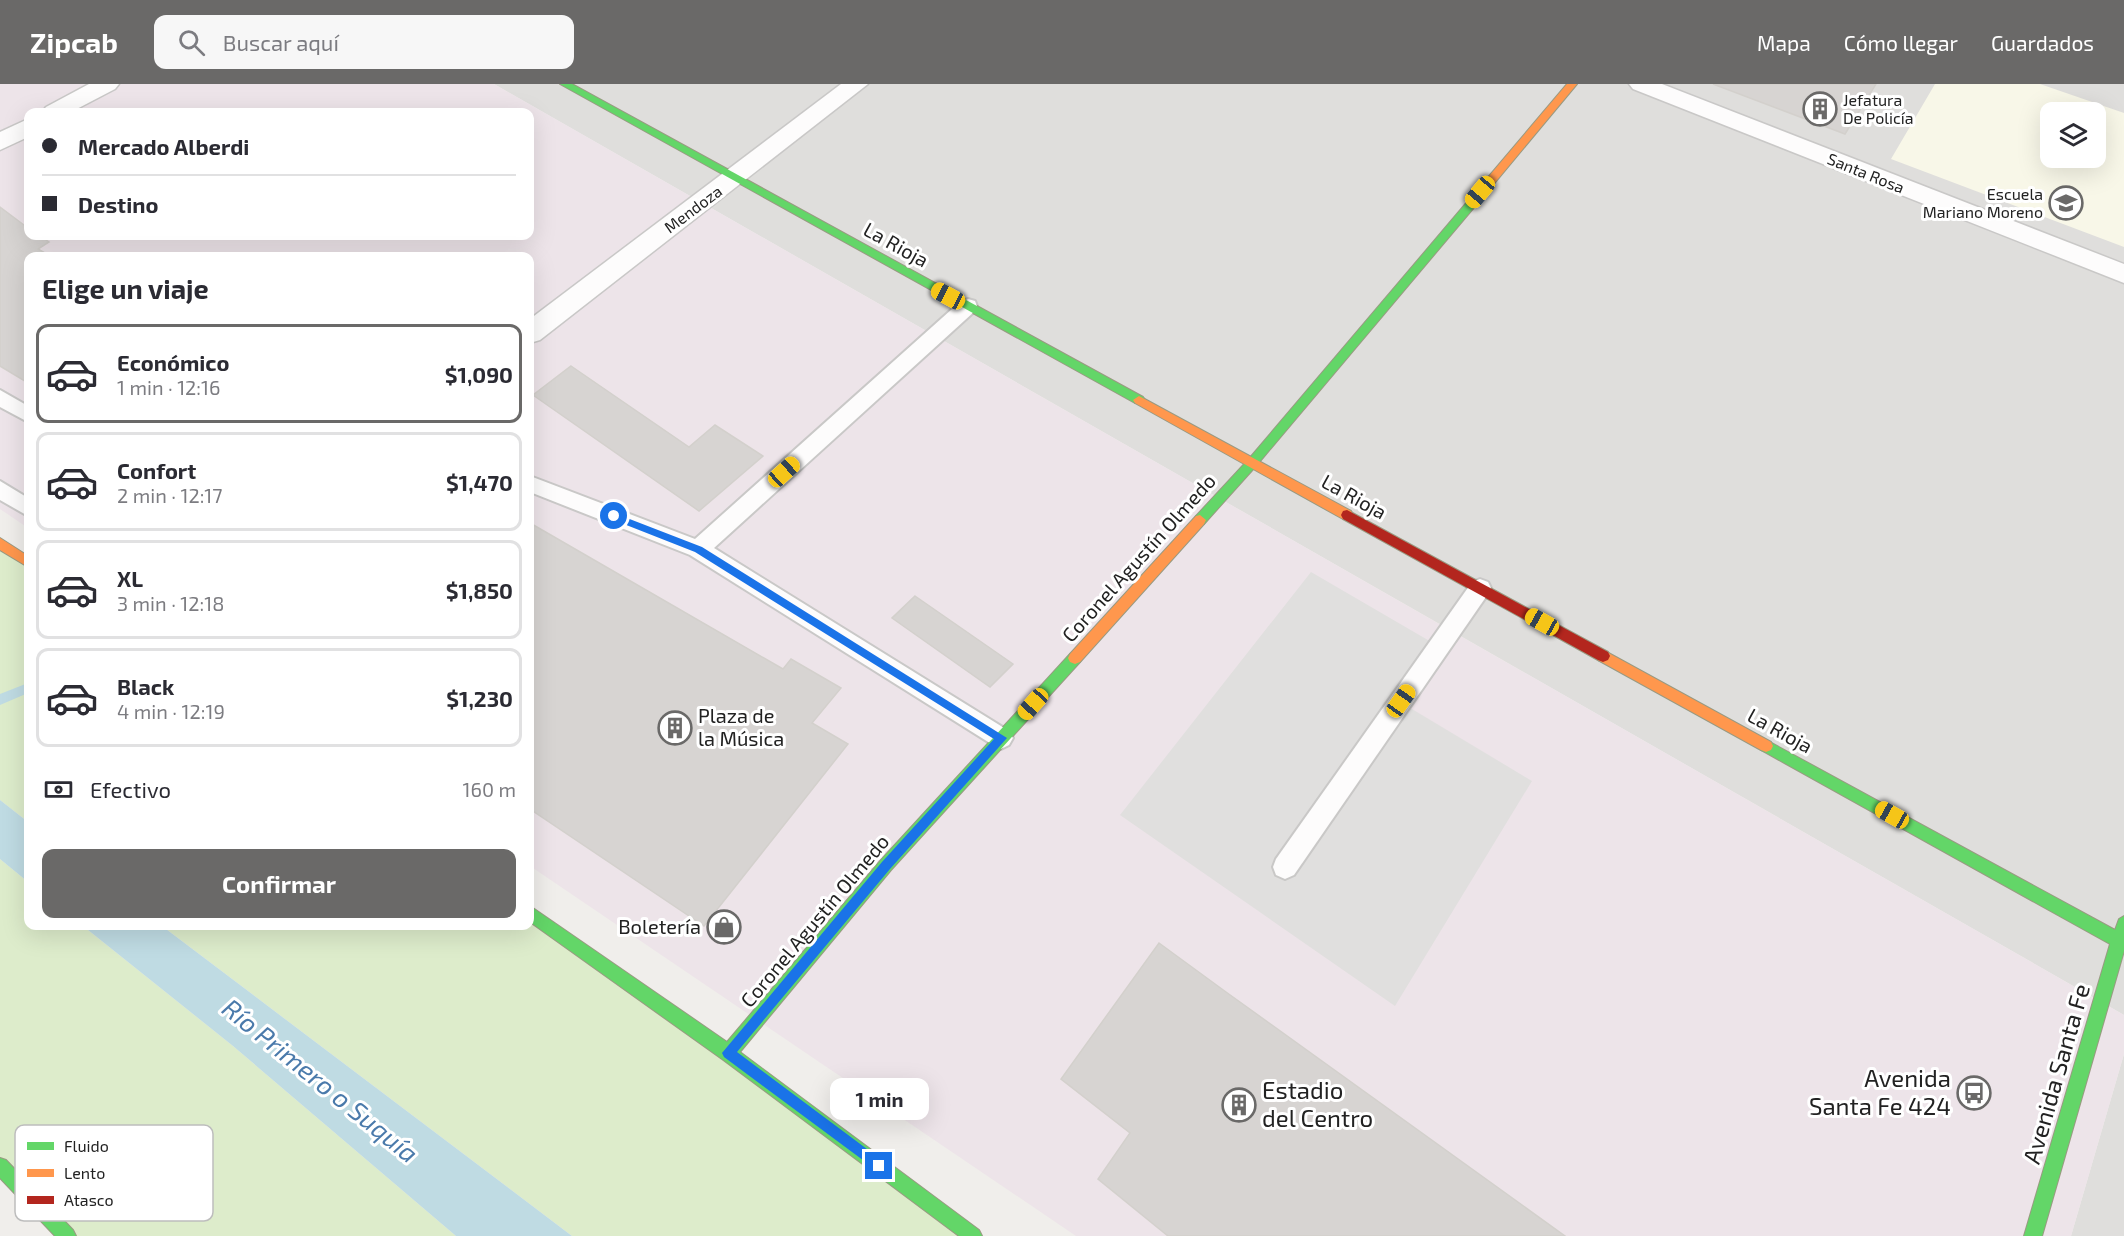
<!DOCTYPE html>
<html lang="es">
<meta charset="utf-8">
<style>
:root{--surface:#fff;--page:#f7f7f7;--text:#2b2b33;--muted:#7c7c81;--line:#e1e1e2;--accent:#6a6968}
body{margin:0;font-family:"Exo 2",sans-serif;background:var(--page);color:var(--text);height:100vh;display:flex;flex-direction:column;font-size:22px;white-space:nowrap}
*{box-sizing:border-box;margin:0}
p{font-size:20px;color:var(--muted)}
.icon{flex:none;width:33px;height:33px;fill:none;stroke:currentColor;stroke-width:2;stroke-linecap:round;stroke-linejoin:round}
.map{position:relative;flex:1;overflow:hidden}
.drawer{position:absolute;left:24px;top:168px;width:510px;height:678px;display:flex;flex-direction:column;background:var(--surface);border-radius:12px;box-shadow:0 6px 24px #0002}
.drawer>*{flex:none}
.banner{position:absolute;left:24px;top:24px;width:510px;height:132px;border-radius:12px;box-shadow:0 6px 24px #0002;display:grid;align-content:center;height:132px;padding:0 18px;background:var(--surface)}
.buttons{position:absolute;left:2040px;top:18px;display:grid;gap:12px}
.buttons a{display:grid;place-items:center;width:66px;height:66px;border-radius:12px;background:var(--surface);box-shadow:0 6px 24px #0002;font-size:30px}
.end{position:absolute;width:27px;height:27px;margin:-14px;border:8px solid #1a73e8;background:#fff;box-shadow:0 0 0 3px #fff}
.from{border-radius:50%}
.bubble{position:absolute;height:42px;border-radius:12px;background:var(--surface);box-shadow:0 6px 24px #0002;font-size:20px;font-weight:700;line-height:42px;text-align:center}
.car{position:absolute;width:18px;height:36px;margin:-18px -9px;border-radius:8px;box-shadow:0 0 4px 2px #0007;background:linear-gradient(#f5c518 24%,#345 0 40%,#f5c518 0 76%,#345 0 86%,#f5c518 0)}
.banner b{display:flex;align-items:center;gap:21px;height:57px;font-size:22px}
.banner b+b{border-top:2px solid var(--line)}
.banner i{width:15px;height:15px;background:var(--text)}
ul{padding:0;list-style:none}
li{display:flex;align-items:center;gap:18px;height:99px;margin:0 12px 9px;padding:0 6px;border:3px solid var(--line);border-radius:12px}
li div{flex:1}
li b{display:block;font-size:22px}
li em{font-style:normal;font-weight:700}
li.active{border-color:var(--accent)}
li>.icon{width:54px;height:54px;stroke-width:1.5}
h2{padding:0 18px;font-size:27px;line-height:72px}
.pay{display:flex;align-items:center;gap:15px;height:66px;padding:0 18px;font-size:22px}
.pay p{margin-inline-start:auto}
.action{display:flex;gap:12px;margin-top:auto;padding:12px 18px}
.action a{flex:1;height:69px;border-radius:12px;background:var(--accent);color:#fff;font-size:24px;font-weight:700;line-height:69px;text-align:center}
header{display:flex;align-items:center;gap:36px;box-sizing:border-box;height:84px;padding:0 30px;background:var(--accent);color:#fff}
header strong{font-size:28px}
nav{display:flex;gap:33px;margin-inline-start:auto;font-size:21px}
.search{width:420px;height:54px;background:var(--page);display:flex;align-items:center;gap:15px;box-sizing:border-box;padding:0 21px;border-radius:12px;color:var(--muted);font-size:22px}
.map>svg:first-child{display:block}
.residential{fill:#dfdedc;fill-rule:evenodd}
.industrial{fill:#ede4e9;fill-rule:evenodd}
.education{fill:#f8f7e8;fill-rule:evenodd}
.grass{fill:#ddeccb}
.parking{fill:#e0dfde}
.water{fill:#bfdbe3}
.lines{fill:none;stroke-linecap:round;stroke-linejoin:round}
.stream{fill:#bfdbe3;fill-rule:evenodd}
.building{fill:#d7d4d2;stroke:#d3d0cc;stroke-width:1.5}
.lane-casing{stroke:#c9c8c7;stroke-width:4}
.street-casing{stroke:#c9c8c7;stroke-width:3}
.fast-casing{stroke:#999a82;stroke-width:2}
.slow-casing{stroke:#999a82;stroke-width:2}
.jam-casing{stroke:#999a82;stroke-width:2}
.lane{fill:#fdfcfc;fill-rule:evenodd}
.street{fill:#fdfcfc;fill-rule:evenodd}
.fast{fill:#63d668;fill-rule:evenodd}
.slow{fill:#ff974d;fill-rule:evenodd}
.jam{fill:#b3261e;fill-rule:evenodd}
.route{fill:#1a73e8}
.labels{text-anchor:middle;stroke-width:6;stroke-linejoin:round;paint-order:stroke}
.far-poi-label{font-size:16px;fill:#222;stroke:#fff;text-anchor:start}
.far-street-label{font-size:16px;fill:#222;stroke:#fff}
.street-label{font-size:20px;fill:#222;stroke:#fff}
.poi-label{font-size:20px;fill:#222;stroke:#fff;text-anchor:start}
.near-street-label{font-size:24px;fill:#222;stroke:#fff}
.near-poi-label{font-size:24px;fill:#222;stroke:#fff;text-anchor:end}
.near-water-label{font-size:26px;font-style:italic;fill:#4a7aab;stroke:#fff}
.key{fill:#fff;stroke:#bdbdbd;stroke-width:1.5}
.key-label{font-size:16px;fill:#222}
</style>
<header>
<strong>Zipcab</strong>
<div class="search"><svg class="icon" aria-label="search" viewBox="0 0 24 24"><circle cx="10" cy="10" r="6"/><path d="M15 15l6 6"/></svg>Buscar aquí</div>
<nav><a>Mapa</a><a>Cómo llegar</a><a>Guardados</a></nav>
</header>
<div class="map">
<svg width="2124" height="1152" viewBox="0 0 2124 1152">
<rect width="100%" height="100%" fill="#f0eeeb"/>
<g class="residential">
<path d="M494,0h1630v931zM2050,28h46v46h-46z"/>
<path d="M2124,970v182h-53z"/>
</g>
<path class="industrial" d="M0,0h494l1630,931v39l-53,182h-995l-546,-370v-610h-502v272l-28,-19zM28,28h502v124h-502z"/>
<path class="education" d="M1935,0h105l84,29v134l-233,-88zM2050,28h46v46h-46z"/>
<g class="grass">
<path d="M0,459l28,19v260l-28,-22z"/>
<path d="M0,775l28,23v44h55l150,120 223,190h-389l-67,-70z"/>
<path d="M530,829l198,140 245,183h-401l-410,-310h368z"/>
</g>
<path class="parking" d="M1311,488l134,78 -38,56 125,75 -137,225 -275,-191z"/>
<g class="water">
<path d="M0,716l28,22v60l-28,-23z"/>
<path d="M83,842h79l410,310h-116l-223,-190z"/>
</g>
<g class="lines">
<path class="stream" d="M28,599v10l-28,12v-11z"/>
</g>
<g class="building">
<path d="M1713,0h163l-31,50z"/>
<path d="M0,123l28,21v8h12l9,6 -11,7 12,7h-22v127l-28,-17z"/>
<path d="M571,282l118,81 26,-22 48,31 -64,55 -166,-116z"/>
<path d="M530,439l253,146 8,-10 50,29 -29,35 36,21 -144,182 -174,-117z"/>
<path d="M915,512l98,68 -23,23 -98,-69z"/>
<path d="M1159,859l67,49 339,244h-397l-70,-57 32,-46 -69,-54z"/>
</g>
<g class="lines">
<defs>
<g id="lane">
<path d="M968,215l7,2 2,5 -2,5 -261,237 295,183 4,7 -4,7 -8,4 -8,-4 -303,-190 -160,-63v-16l165,63 266,-238z"/>
<path d="M0,306l28,16v16l-28,-15z"/>
<path d="M0,397l28,17v18l-28,-16z"/>
<path d="M1480,495l8,3 3,6 -3,6 -194,281 -9,4 -9,-4 -3,-8 3,-8 196,-277z"/>
</g>
<g id="street">
<path d="M89,0h30l-4,5 -44,23h-29l4,-5z"/>
<path d="M841,0h27l-328,256 -10,3v-24z"/>
<path d="M1629,0h33l462,180v19l-491,-194z"/>
<path d="M28,35v18l-28,13v-18z"/>
</g>
<g id="fast">
<path d="M560,0h12l571,313 2,3 -2,3h-8z"/>
<path d="M1483,103l5,3 -1,2 -231,274 -52,58h-8l-2,-4 2,-4 52,-56 231,-272z"/>
<path d="M1075,568l5,2 2,4 -2,4 -189,208 -151,182 239,178 3,6h-23l-237,-177 -192,-137v-16l197,136 154,-182 189,-206z"/>
<path d="M1766,656l349,190 4,-11 5,-3v35l-82,285h-18l86,-292 -349,-194 -2,-4 2,-4z"/>
<path d="M0,1074l6,2 67,70 3,6h-21l-55,-58z"/>
</g>
<g id="slow">
<path d="M1567,0h10l-90,108h-8v-4z"/>
<path d="M1139,312l212,115 2,4 -2,4h-8l-208,-116 -2,-3z"/>
<path d="M1200,431l6,5 -2,4 -124,138 -5,2 -5,-2 -2,-4 2,-4 126,-138z"/>
<path d="M0,454l28,18v11l-28,-17z"/>
<path d="M1603,566l168,92 2,4 -2,4 -5,2 -5,-2 -163,-90 -2,-4 2,-4z"/>
</g>
<path id="jam" d="M1347,426l261,142 2,4 -2,4 -5,2 -5,-2 -255,-141 -2,-4 2,-4z"/>
</defs>
<use href="#lane" class="lane-casing"/>
<use href="#street" class="street-casing"/>
<use href="#fast" class="fast-casing"/>
<use href="#slow" class="slow-casing"/>
<use href="#jam" class="jam-casing"/>
<use href="#lane" class="lane"/>
<use href="#street" class="street"/>
<use href="#fast" class="fast"/>
<use href="#slow" class="slow"/>
<use href="#jam" class="jam"/>
</g>
<path class="route" d="M614,429l88,34 305,191 -117,131 -153,183 146,109 2,5 -6,6 -155,-115 -2,-4 160,-191 112,-123 -299,-187 -84,-33v-5z"/>
<defs>
<symbol id="building-ring" viewBox="-11 -11 22 22"><circle r="9.5" fill="#fff" stroke="#6a6968" stroke-width="1.5"/><path d="M-4-6H4V6H1V3H-1V6H-4ZM-2.5-4.3h1.7v1.8h-1.7ZM.8-4.3h1.7v1.8H.8ZM-2.5-1h1.7V.8h-1.7ZM.8-1h1.7V.8H.8Z" fill="#6a6968"/></symbol>
<symbol id="school-ring" viewBox="-11 -11 22 22"><circle r="9.5" fill="#fff" stroke="#6a6968" stroke-width="1.5"/><path d="M0-5L7-2L0 1L-7-2ZM-4 1L0 2.5L4 1V4Q0 6-4 4Z" fill="#6a6968"/></symbol>
<symbol id="shop-ring" viewBox="-11 -11 22 22"><circle r="9.5" fill="#fff" stroke="#6a6968" stroke-width="1.5"/><path d="M-5-2.5h2.3a2.7 3.5 0 0 1 5.4 0H5L5.5 6h-11ZM-1.5-2.5h3a1.5 2.3 0 0 0-3 0Z" fill="#6a6968"/></symbol>
<symbol id="bus-ring" viewBox="-11 -11 22 22"><circle r="9.5" fill="#fff" stroke="#6a6968" stroke-width="1.5"/><path d="M-5-6H5V4H4V6H2V4H-2V6H-4V4H-5ZM-3.5-4V0h7V-4ZM-3.5 1.2v1.5H-2V1.2ZM2 1.2v1.5H3.5V1.2Z" fill="#6a6968"/></symbol>
</defs>
<g fill-rule="evenodd">
<use href="#building-ring" x="1801" y="6" width="38" height="38"/>
<use href="#school-ring" x="2047" y="100" width="38" height="38"/>
<use href="#building-ring" x="656" y="625" width="38" height="38"/>
<use href="#shop-ring" x="705" y="824" width="38" height="38"/>
<use href="#bus-ring" x="1955" y="990" width="38" height="38"/>
<use href="#building-ring" x="1220" y="1002" width="38" height="38"/>
</g>
<g class="labels">
<g class="far-poi-label">
<text x="1843" y="22">Jefatura<tspan x="1843" dy="18">De Policía</tspan></text>
<text x="2043" y="116" text-anchor="end">Escuela<tspan x="2043" dy="18">Mariano Moreno</tspan></text>
</g>
<g class="far-street-label">
<text transform="translate(1866 89) rotate(22)" y="6">Santa Rosa</text>
<text transform="translate(693 125) rotate(-37)" y="6">Mendoza</text>
</g>
<g class="street-label">
<text transform="translate(896 161) rotate(29)" y="7">La Rioja</text>
<text transform="translate(1354 413) rotate(29)" y="7">La Rioja</text>
<text transform="translate(1139 474) rotate(-48)" y="7">Coronel Agustín Olmedo</text>
<text transform="translate(1780 647) rotate(29)" y="7">La Rioja</text>
<text transform="translate(815 837) rotate(-50)" y="7">Coronel Agustín Olmedo</text>
</g>
<g class="poi-label">
<text x="698" y="639">Plaza de<tspan x="698" dy="23">la Música</tspan></text>
<text x="701" y="850" text-anchor="end">Boletería</text>
</g>
<g class="near-street-label">
<text transform="translate(2057 990) rotate(-74)" y="8">Avenida Santa Fe</text>
</g>
<g class="near-poi-label">
<text x="1951" y="1003">Avenida<tspan x="1951" dy="28">Santa Fe 424</tspan></text>
<text x="1262" y="1015" text-anchor="start">Estadio<tspan x="1262" dy="28">del Centro</tspan></text>
</g>
<g class="near-water-label">
<text transform="translate(320 997) rotate(39)" y="9">Río Primero o Suquía</text>
</g>
</g>
<rect x="15" y="1041" width="198" height="96" rx="9" class="key"/>
<rect x="27" y="1058" width="27" height="8" fill="#63d668"/>
<rect x="27" y="1085" width="27" height="8" fill="#ff974d"/>
<rect x="27" y="1112" width="27" height="8" fill="#b3261e"/>
<g class="key-label">
<text x="64" y="1068">Fluido</text>
<text x="64" y="1095">Lento</text>
<text x="64" y="1122">Atasco</text>
</g>
</svg>
<div class="buttons">
<a><svg class="icon" aria-label="layers" viewBox="0 0 24 24"><path d="M12 4l9 5-9 5-9-5zM3 14l9 5 9-5"/></svg></a>
</div>
<i class="end from" style="left:614px;top:432px"></i>
<i class="end" style="left:879px;top:1082px"></i>
<div class="bubble" style="left:830px;top:994px;width:99px">1 min</div>
<i class="car" style="left:1480px;top:108px;rotate:220deg"></i>
<i class="car" style="left:948px;top:212px;rotate:298deg"></i>
<i class="car" style="left:784px;top:388px;rotate:48deg"></i>
<i class="car" style="left:1542px;top:538px;rotate:299deg"></i>
<i class="car" style="left:1401px;top:617px;rotate:35deg"></i>
<i class="car" style="left:1033px;top:620px;rotate:222deg"></i>
<i class="car" style="left:1892px;top:731px;rotate:299deg"></i>
<div class="banner">
<b><i class="from"></i>Mercado Alberdi</b>
<b><i></i>Destino</b>
</div>
<section class="drawer">
<h2>Elige un viaje</h2>
<ul>
<li class="active"><svg class="icon" aria-label="car" viewBox="0 0 24 24"><path d="M5 17H2v-5l4-1 3-4h7l3 4 3 1v5h-3M9 17h6M6 11h13"/><circle cx="7" cy="17" r="2"/><circle cx="17" cy="17" r="2"/></svg><div><b>Económico</b><p>1 min · 12:16</p></div><em>$1,090</em></li>
<li><svg class="icon" aria-label="car" viewBox="0 0 24 24"><path d="M5 17H2v-5l4-1 3-4h7l3 4 3 1v5h-3M9 17h6M6 11h13"/><circle cx="7" cy="17" r="2"/><circle cx="17" cy="17" r="2"/></svg><div><b>Confort</b><p>2 min · 12:17</p></div><em>$1,470</em></li>
<li><svg class="icon" aria-label="car" viewBox="0 0 24 24"><path d="M5 17H2v-5l4-1 3-4h7l3 4 3 1v5h-3M9 17h6M6 11h13"/><circle cx="7" cy="17" r="2"/><circle cx="17" cy="17" r="2"/></svg><div><b>XL</b><p>3 min · 12:18</p></div><em>$1,850</em></li>
<li><svg class="icon" aria-label="car" viewBox="0 0 24 24"><path d="M5 17H2v-5l4-1 3-4h7l3 4 3 1v5h-3M9 17h6M6 11h13"/><circle cx="7" cy="17" r="2"/><circle cx="17" cy="17" r="2"/></svg><div><b>Black</b><p>4 min · 12:19</p></div><em>$1,230</em></li>
</ul>
<div class="pay"><svg class="icon" aria-label="cash" viewBox="0 0 24 24"><path d="M3 7h18v10H3z"/><circle cx="12" cy="12" r="2"/></svg>Efectivo<p>160 m</p></div>
<div class="action"><a>Confirmar</a></div>
</section>
</div>
